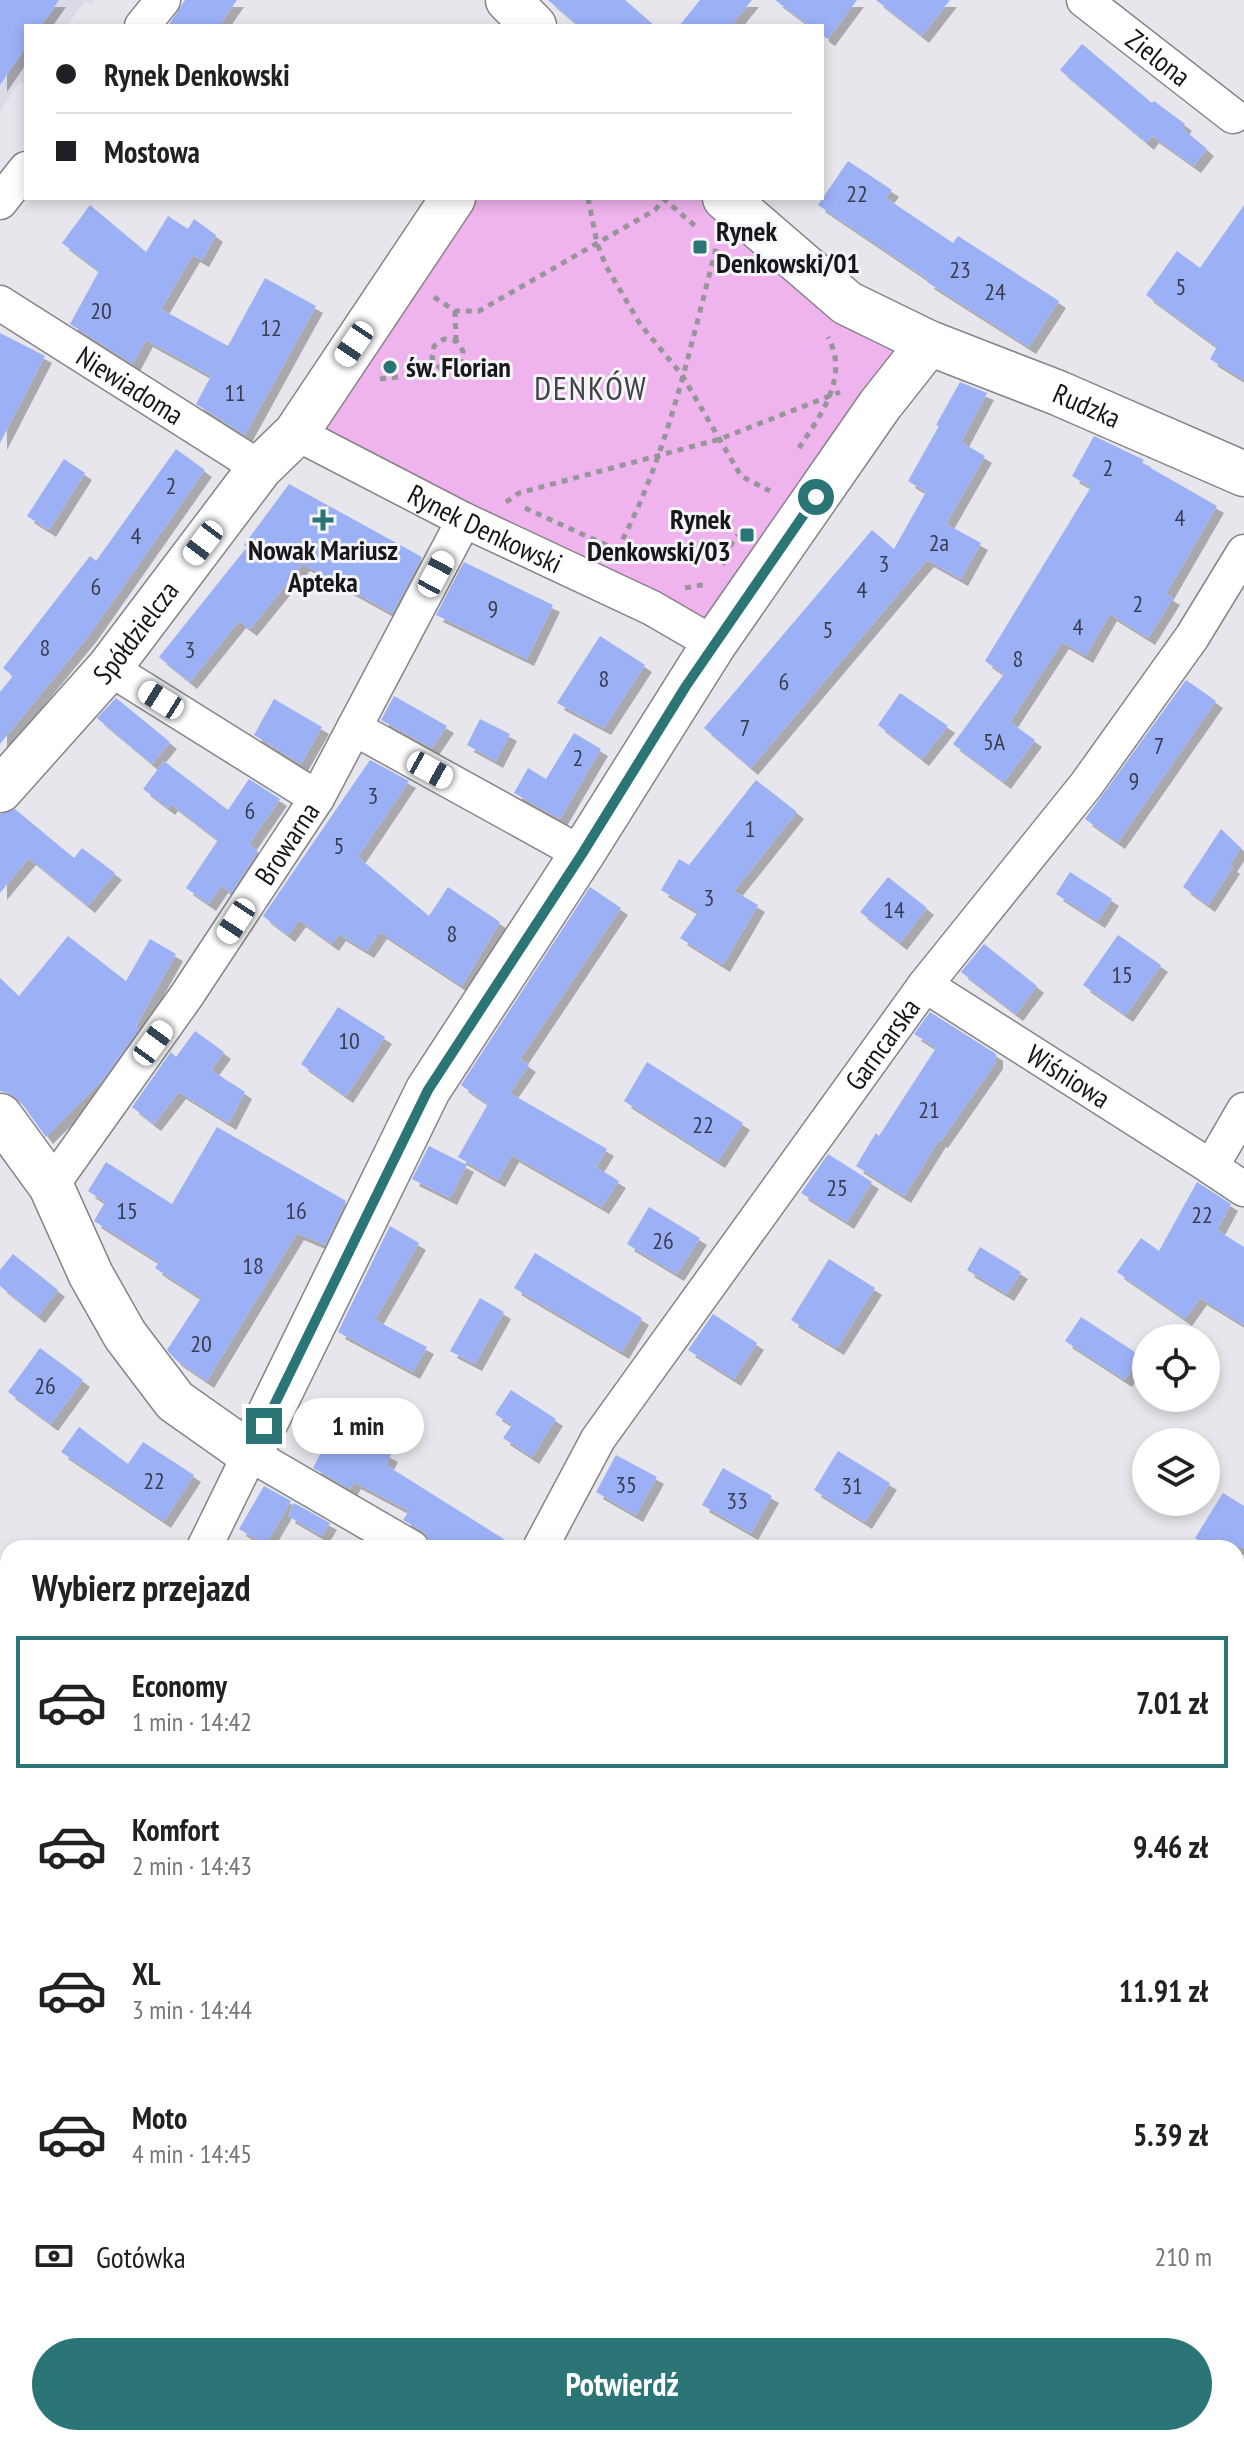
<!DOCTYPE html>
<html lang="pl">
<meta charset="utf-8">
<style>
:root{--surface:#fff;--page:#f2f2f2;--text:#202124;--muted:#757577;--line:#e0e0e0;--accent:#2b7576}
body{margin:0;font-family:"PT Sans Narrow",sans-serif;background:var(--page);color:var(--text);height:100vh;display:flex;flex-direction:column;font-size:30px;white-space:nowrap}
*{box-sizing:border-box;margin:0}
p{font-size:26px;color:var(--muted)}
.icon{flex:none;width:44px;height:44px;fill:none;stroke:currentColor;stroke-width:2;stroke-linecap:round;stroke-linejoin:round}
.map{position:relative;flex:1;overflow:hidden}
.drawer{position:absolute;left:0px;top:1540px;width:1244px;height:906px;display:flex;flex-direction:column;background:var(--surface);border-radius:24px 24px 0 0;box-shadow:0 4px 12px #0003}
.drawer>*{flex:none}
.hud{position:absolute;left:24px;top:24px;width:800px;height:176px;border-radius:0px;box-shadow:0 4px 12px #0003;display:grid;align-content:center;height:176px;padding:0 32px;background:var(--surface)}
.buttons{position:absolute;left:1132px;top:1324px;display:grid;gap:16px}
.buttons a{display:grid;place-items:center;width:88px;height:88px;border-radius:50%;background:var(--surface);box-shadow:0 4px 12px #0003;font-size:40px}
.end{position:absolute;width:36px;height:36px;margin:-18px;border:10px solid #2b7576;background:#fff;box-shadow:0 0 0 4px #fff}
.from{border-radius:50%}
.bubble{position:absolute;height:56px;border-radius:28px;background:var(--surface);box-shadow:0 4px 12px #0003;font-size:26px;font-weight:600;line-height:56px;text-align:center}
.car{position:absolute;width:24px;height:48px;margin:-24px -12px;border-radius:10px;box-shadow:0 0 6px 2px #0007;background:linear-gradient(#fff 24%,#345 0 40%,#fff 0 76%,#345 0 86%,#fff 0)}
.hud b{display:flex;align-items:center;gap:28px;height:76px;font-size:30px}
.hud b+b{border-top:2px solid var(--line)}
.hud i{width:20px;height:20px;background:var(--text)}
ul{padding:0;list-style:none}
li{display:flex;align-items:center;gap:24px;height:132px;margin:0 16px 12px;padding:0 16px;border:4px solid transparent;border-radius:0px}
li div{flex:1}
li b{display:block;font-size:30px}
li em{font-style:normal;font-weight:600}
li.on{border-color:var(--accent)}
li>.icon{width:72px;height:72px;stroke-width:1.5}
h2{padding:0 32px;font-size:36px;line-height:96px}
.pay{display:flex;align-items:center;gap:20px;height:88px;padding:0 32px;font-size:30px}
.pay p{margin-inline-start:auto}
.action{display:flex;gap:16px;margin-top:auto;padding:16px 32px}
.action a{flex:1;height:92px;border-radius:48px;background:var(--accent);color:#fff;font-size:32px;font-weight:600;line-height:92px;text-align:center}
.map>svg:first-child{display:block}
.built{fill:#dbdae7}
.green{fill:#efb3ed}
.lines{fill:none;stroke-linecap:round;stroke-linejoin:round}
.stream{stroke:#84b7f2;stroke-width:10}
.building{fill:#9cb0f5;filter:url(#shadow)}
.street-casing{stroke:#848489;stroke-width:37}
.secondary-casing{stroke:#848489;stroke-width:47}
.path{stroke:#969599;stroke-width:5;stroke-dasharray:6 6;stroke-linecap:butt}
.street{stroke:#fff;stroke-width:34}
.secondary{stroke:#fff;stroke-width:44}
.route{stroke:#2b7576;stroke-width:10}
.poi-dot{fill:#2b7576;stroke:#f4f4f9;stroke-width:3}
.labels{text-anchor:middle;stroke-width:6;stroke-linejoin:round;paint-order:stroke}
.number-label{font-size:24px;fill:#383c4f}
.street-label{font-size:28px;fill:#171618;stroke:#f4f4f9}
.poi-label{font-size:28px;font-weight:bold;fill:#171618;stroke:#f4f4f9;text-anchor:start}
.quarter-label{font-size:32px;letter-spacing:2px;fill:#414145;stroke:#f4f4f9}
</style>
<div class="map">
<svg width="1244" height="2445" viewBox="0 0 1244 2445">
<defs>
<filter id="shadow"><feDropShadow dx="7" dy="7" stdDeviation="0" flood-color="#0004"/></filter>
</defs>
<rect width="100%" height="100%" fill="#e7e6ec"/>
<path class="built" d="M0,0h94l-2,4 -7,-3 -18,25h-41v59l-6,-4 -20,31z"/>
<g class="green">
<path d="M453,198h272l204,145 -215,301 -418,-211z"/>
<path d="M0,2324l8,3v111h307l19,7h-334z"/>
</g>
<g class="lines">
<path class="stream" d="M1026,2438l13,7"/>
</g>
<g class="building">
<path d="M0,0h59l-18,26h-15v21l-26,38z"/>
<path d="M185,0h52l-18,26h-51z"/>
<path d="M548,0h77l30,26h-76z"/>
<path d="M700,0h52l-21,26h-52z"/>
<path d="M775,0h82l-29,39 -6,-4v-9h-12z"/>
<path d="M876,0h74l-28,36z"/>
<path d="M1082,44l70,59 2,-2 31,23 -3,4 25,21 -13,17 -42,-30 -5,7 -87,-73z"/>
<path d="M848,161l44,29 -6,8 67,45 5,-7 101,65 -30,46 -102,-65 2,-2 -111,-75z"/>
<path d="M90,205l56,47 22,-36 20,13 6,-10 22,16 -14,25 -9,-5 -32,54 67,37 37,-68 51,28 -71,129 -49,-31 15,-28 -65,-36 -13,24 -63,-40 29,-53 -37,-28z"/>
<path d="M1244,205v175l-34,-21 7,-12 -71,-52 31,-44 23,17z"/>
<path d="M0,333l45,23 -45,87z"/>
<path d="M960,382l27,11 -26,49 24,14 -39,68 35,19 -20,36 -34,-19 -176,208 -47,-40 168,-198 22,19 32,-57 -18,-11 31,-55 -3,-1z"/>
<path d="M1094,436l50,24 -2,3 75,43 -51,88 7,4 -25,40 -38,-24 -24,42 -24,-14 -52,80 25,18 -31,42 -51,-38 51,-70 -19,-13 106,-174 -19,-11z"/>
<path d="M176,449l29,21 -115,164 -90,110v-52l13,-16 -10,-8 87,-112 6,5z"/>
<path d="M64,459l21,14 -36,57 -22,-14z"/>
<path d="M289,484l133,73 -30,56 -89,-49 -53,65 -11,-8 -49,61 -31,-25 88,-110 -3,-2z"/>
<path d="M464,562l89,43 -26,54 -91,-44z"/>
<path d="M600,636l45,29 -41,63 -47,-25z"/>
<path d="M1186,680l30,21 -98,141 -33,-23z"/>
<path d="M900,693l48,33 -26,33 -44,-34z"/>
<path d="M394,696l53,30 -15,22 -51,-28z"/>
<path d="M116,698l54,44 -18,22 -55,-46z"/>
<path d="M274,699l48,28 -21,37 -47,-29z"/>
<path d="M480,719l30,15 -14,27 -29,-16z"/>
<path d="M574,733l27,16 -41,70 -46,-26 14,-25 18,11z"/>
<path d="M370,760l39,21 -51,76 71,59 19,-29 52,35 -38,64 -82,-54 -13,19 -28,-17 -7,10 -33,-24 -11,15 -25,-19z"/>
<path d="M164,761l64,49 21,-31 31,20 -31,45 9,7 -27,42 -10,-7 -12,18 -23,-16 32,-48 -47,-36 -3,4 -25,-19z"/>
<path d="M756,780l41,32 -63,79 24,14 -35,60 -43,-27 18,-26 -37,-22 18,-31 10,6z"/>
<path d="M15,809l59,49 8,-10 33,25 -27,33 -59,-48 -29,35v-79z"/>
<path d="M1221,829l20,19 -11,17 3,2 -25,38 -25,-18z"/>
<path d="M1070,872l42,27 -14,22 -42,-27z"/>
<path d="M888,877l39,31 -27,35 -40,-31z"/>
<path d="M590,887l31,21 -101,151 9,6 -19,28 97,56 -11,18 23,14 -17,26 -90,-52 -14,25 -40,-23 30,-53 -27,-19z"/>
<path d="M1118,935l43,30 -35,50 -43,-30z"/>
<path d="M68,936l58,45 24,-42 26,15 -40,72 3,3 -39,54 -54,54 -26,-36 -9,-7 -11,-3v-113l19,18z"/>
<path d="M984,944l53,42 -21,28 -55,-42z"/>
<path d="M338,1007l47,30 -39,59 -45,-32z"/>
<path d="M930,1012l66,42v8l-55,79 -2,-1 -35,56 -48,-30 20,-33 3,3 57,-88 -22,-14z"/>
<path d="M195,1031l29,21 -13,18 34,22 -16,31 -50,-31 -25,32 -22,-17 39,-55 5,5z"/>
<path d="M647,1062l96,61 -25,38 -94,-60z"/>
<path d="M217,1127l129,74 -21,44 -28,-12 -90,148 -31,-21 -9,-10 34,-52 -46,-30 4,-6 -65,-41 11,-19 -17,-11 18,-29 66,42z"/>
<path d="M429,1146l38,19 -17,33 -38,-19z"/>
<path d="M828,1154l44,28 -25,40 -46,-29z"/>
<path d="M1197,1182l34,22 -14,26 27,17v78l-44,-27 -15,21 -68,-47 24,-34 18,13z"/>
<path d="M649,1207l51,31 -23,36 -50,-30z"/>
<path d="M390,1226l29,17 -44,77 52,27 -14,25 -75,-40z"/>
<path d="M980,1247l41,25 -14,22 -40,-24z"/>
<path d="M535,1253l107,65 -20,34 -108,-64z"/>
<path d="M13,1254l45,36 -20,26 -38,-30v-16z"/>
<path d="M829,1259l46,29 -38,60 -46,-28z"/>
<path d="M480,1298l24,14 -29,52 -25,-13z"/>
<path d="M713,1314l44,29 -23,36 -46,-29z"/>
<path d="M1081,1317l60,39 -16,24 -60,-39z"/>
<path d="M40,1348l43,32 -32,44 -43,-32z"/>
<path d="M511,1390l45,29 -24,38 -29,-19 9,-13 -17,-11z"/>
<path d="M335,1426l56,29 -5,10 132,83h-83l-12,-17 -20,-11 6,-9 -55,-29 -4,7 -37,-21z"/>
<path d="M79,1427l49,37 15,-22 51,33 -30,46 -103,-69z"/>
<path d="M838,1451l52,32 -25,39 -51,-32z"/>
<path d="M616,1455l41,22 -21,38 -40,-23z"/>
<path d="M723,1468l49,28 -21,37 -49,-28z"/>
<path d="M264,1486l27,15 -26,44 -26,-16z"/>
<path d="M1223,1493l21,13v42h-32l-17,-10z"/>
<path d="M294,1503l36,20 -8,13 -34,-20z"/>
</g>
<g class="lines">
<defs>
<g id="street">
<path id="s1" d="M1084,0l149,116"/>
<path d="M142,26l21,-26"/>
<path d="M0,202l26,-33"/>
<path id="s2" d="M0,303l260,165"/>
<path id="s3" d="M296,433l168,87 188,88 62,36"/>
<path d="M109,668l208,130"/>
<path d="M354,728l228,126"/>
<path id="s4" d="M925,985l286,182"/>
<path d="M1244,1110l-33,57 33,22"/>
<path id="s5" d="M51,1186l136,-191 130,-197 147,-278"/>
<path d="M204,1548l46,-94 162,94"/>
<path id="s6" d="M540,1548l58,-109 327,-454 161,-200 106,-148 52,-85"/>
<path d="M1236,1750l8,-17"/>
<path d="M0,1920l8,-12"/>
<path d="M0,2093l8,6"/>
<path d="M883,2438l12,7"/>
</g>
<g id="secondary">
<path d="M508,0l26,26"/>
<path id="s7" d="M725,198l122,105 82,40 129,50 186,81"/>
<path id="s8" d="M0,790l109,-122 151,-200 36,-35 157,-235"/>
<path d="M0,1116l51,70 40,89 34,60 50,66 75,53 178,-364 154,-236 132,-210 166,-239 49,-62"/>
<path d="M1236,2358l8,-9"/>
<path d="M1158,2445l6,-7"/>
</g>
</defs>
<use href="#street" class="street-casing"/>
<use href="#secondary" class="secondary-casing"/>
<g class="path">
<path d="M588,198l9,45 9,23 34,58 42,51 59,101 29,15"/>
<path d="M663,198l32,28"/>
<path d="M434,297l21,14h24l176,-101 9,-11"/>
<path d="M455,311l1,30"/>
<path d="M380,379l54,-6 6,-5 -8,-10 2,-12 10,-7 12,2 7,10 -2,12 -10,6 -11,-1"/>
<path d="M799,448c21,-32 51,-71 29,-111"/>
<path d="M506,502l13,-9 201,-54 120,-47"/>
<path d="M525,508l92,42 3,4"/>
<path d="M617,550c51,-94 73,-203 100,-305"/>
<path d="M726,564l-6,-4 18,-25"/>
<path d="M685,588l22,-4"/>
<path d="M1236,2294l8,-9"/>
<path d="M1236,2418l8,-8"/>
<path d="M626,2438l6,7"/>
<path d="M1213,2445l6,-7"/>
</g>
<use href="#street" class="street"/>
<use href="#secondary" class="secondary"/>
</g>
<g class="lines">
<path class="route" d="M264,1426l164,-336 154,-236 104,-168 130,-189"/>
</g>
<g class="poi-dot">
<rect x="692" y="239" width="16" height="16" rx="4"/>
<circle cx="390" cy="367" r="8"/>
<path d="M319 508h8v8h8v8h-8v8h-8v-8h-8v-8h8z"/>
<rect x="739" y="527" width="16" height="16" rx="4"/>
</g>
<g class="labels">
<g class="number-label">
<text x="857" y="202">22</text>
<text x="960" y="278">23</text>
<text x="1181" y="295">5</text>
<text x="995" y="300">24</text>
<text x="101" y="319">20</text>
<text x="271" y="336">12</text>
<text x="235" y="401">11</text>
<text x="1108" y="476">2</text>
<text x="171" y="494">2</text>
<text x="1180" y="526">4</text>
<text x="136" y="544">4</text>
<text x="939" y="551">2a</text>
<text x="884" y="572">3</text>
<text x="96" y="595">6</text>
<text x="862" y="598">4</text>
<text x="1138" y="612">2</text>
<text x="493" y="617">9</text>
<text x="1078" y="635">4</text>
<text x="828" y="638">5</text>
<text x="45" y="656">8</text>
<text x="190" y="658">3</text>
<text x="1018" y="667">8</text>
<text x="604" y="687">8</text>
<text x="784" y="690">6</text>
<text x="745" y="736">7</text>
<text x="994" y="750">5A</text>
<text x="1159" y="754">7</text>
<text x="578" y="766">2</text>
<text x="1134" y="789">9</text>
<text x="373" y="804">3</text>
<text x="250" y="819">6</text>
<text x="750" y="837">1</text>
<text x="339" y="854">5</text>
<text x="709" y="906">3</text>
<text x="894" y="918">14</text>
<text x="452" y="942">8</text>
<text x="1122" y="983">15</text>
<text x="349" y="1049">10</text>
<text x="929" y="1118">21</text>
<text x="703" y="1133">22</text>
<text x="837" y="1196">25</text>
<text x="127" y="1219">15</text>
<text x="296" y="1219">16</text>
<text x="1202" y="1223">22</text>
<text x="663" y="1249">26</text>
<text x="253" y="1274">18</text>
<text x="201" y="1352">20</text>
<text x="45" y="1394">26</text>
<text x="154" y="1489">22</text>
<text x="626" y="1493">35</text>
<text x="852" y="1494">31</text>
<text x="737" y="1509">33</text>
</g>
<g class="street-label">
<text dy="10" stroke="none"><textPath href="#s1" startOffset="94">Zielona</textPath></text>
<text dy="10" stroke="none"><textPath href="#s2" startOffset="154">Niewiadoma</textPath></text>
<text dy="10" stroke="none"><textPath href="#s7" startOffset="422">Rudzka</textPath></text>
<text dy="10" stroke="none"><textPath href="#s3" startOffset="212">Rynek Denkowski</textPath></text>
<text dy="10" stroke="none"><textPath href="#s8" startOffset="208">Spółdzielcza</textPath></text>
<text dy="10" stroke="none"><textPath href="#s5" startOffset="416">Browarna</textPath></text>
<text dy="10" stroke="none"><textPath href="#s6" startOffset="610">Garncarska</textPath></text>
<text dy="10" stroke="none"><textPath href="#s4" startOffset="170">Wiśniowa</textPath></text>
</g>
<g class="poi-label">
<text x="716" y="241">Rynek<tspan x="716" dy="32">Denkowski/01</tspan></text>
<text x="406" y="377">św. Florian</text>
<text x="731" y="529" text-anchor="end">Rynek<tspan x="731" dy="32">Denkowski/03</tspan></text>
<text x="323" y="560" text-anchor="middle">Nowak Mariusz<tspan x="323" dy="32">Apteka</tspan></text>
</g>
<g class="quarter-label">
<text x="591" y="400">DENKÓW</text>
</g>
</g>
</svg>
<div class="buttons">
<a><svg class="icon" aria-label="locate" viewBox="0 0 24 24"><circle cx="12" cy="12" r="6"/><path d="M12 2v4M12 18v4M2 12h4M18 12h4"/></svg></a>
<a><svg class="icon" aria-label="layers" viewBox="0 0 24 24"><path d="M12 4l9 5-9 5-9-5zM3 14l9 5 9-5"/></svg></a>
</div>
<i class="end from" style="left:816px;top:497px"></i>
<i class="end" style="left:264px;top:1426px"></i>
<div class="bubble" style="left:292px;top:1398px;width:132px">1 min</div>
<i class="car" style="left:354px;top:344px;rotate:214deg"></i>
<i class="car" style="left:203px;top:543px;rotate:217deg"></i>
<i class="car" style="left:436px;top:574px;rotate:28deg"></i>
<i class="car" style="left:161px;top:700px;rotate:302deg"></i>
<i class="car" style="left:430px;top:770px;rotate:119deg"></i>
<i class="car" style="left:236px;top:921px;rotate:213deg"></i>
<i class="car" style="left:153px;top:1043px;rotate:36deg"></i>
<div class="hud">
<b><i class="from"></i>Rynek Denkowski</b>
<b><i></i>Mostowa</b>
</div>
<section class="drawer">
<h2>Wybierz przejazd</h2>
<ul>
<li class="on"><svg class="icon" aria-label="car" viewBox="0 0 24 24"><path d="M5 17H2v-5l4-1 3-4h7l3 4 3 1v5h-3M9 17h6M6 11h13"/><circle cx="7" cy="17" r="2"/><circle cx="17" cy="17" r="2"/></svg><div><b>Economy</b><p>1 min · 14:42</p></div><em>7.01 zł</em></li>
<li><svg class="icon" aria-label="car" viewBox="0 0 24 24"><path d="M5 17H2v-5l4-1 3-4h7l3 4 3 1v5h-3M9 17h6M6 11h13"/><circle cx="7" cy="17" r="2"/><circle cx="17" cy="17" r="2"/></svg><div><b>Komfort</b><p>2 min · 14:43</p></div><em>9.46 zł</em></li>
<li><svg class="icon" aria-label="car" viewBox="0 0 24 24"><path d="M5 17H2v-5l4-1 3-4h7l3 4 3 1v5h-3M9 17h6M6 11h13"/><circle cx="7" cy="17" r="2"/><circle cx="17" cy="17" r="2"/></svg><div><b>XL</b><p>3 min · 14:44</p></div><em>11.91 zł</em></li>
<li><svg class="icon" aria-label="car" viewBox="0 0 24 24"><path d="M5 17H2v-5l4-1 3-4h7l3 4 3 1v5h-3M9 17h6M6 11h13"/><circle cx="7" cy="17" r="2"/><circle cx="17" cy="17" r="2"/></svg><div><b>Moto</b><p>4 min · 14:45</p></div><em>5.39 zł</em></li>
</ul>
<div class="pay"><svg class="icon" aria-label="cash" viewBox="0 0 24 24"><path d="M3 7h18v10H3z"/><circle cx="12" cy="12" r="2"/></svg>Gotówka<p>210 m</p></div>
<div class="action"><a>Potwierdź</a></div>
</section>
</div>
